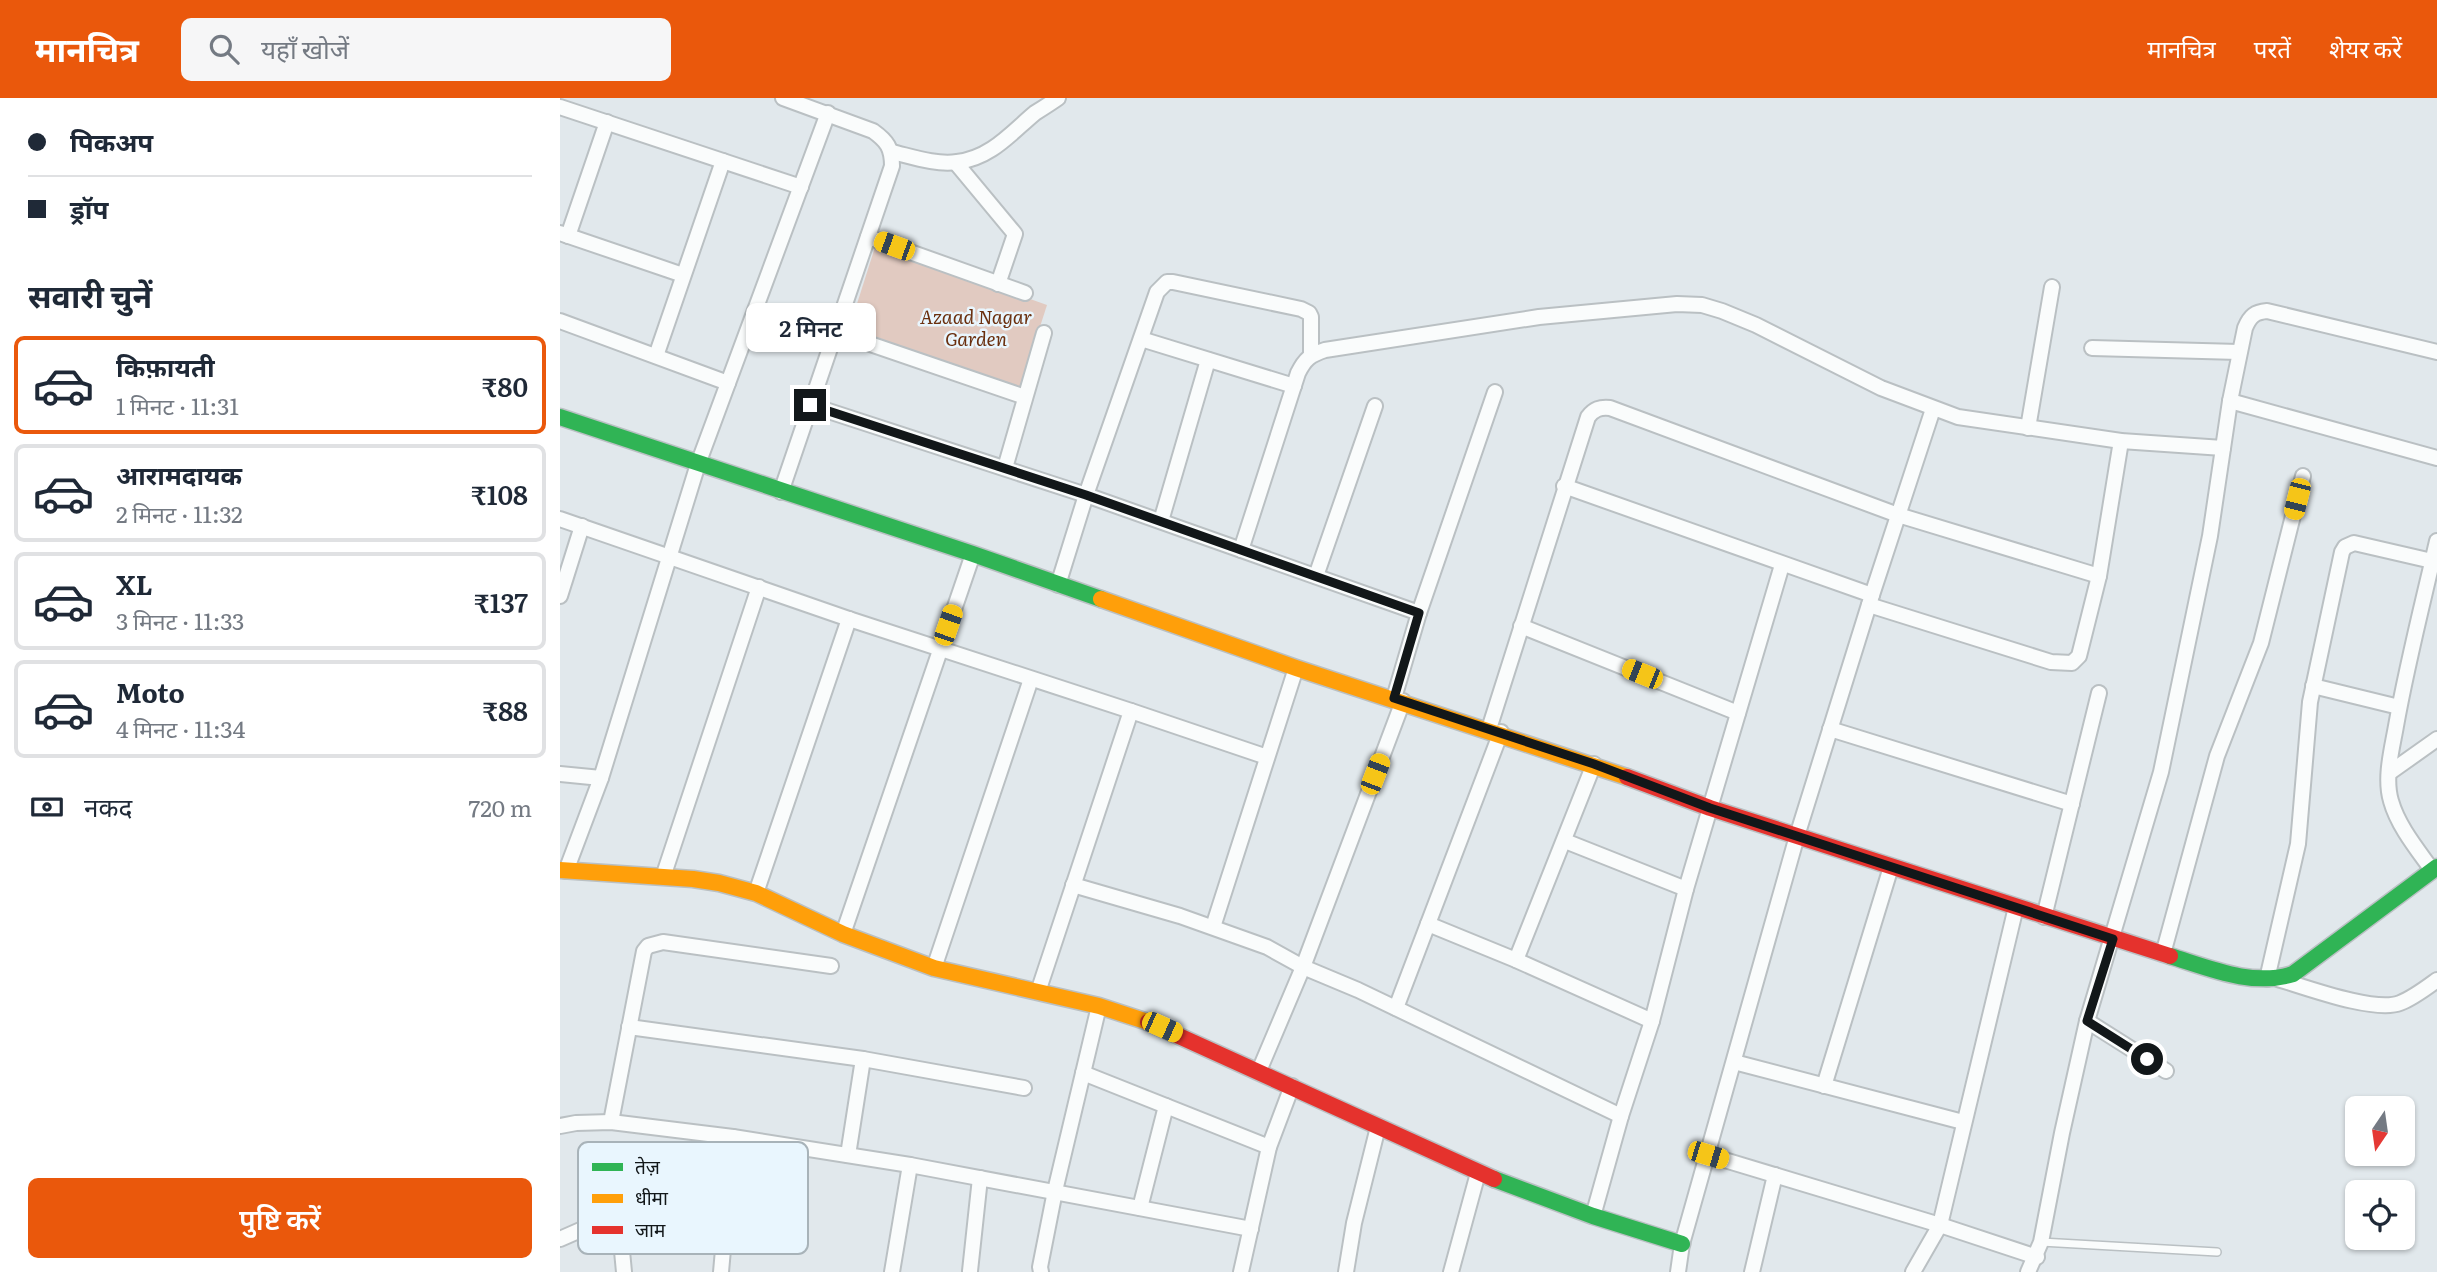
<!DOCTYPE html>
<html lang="hi">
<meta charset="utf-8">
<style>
:root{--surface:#fff;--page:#f6f6f7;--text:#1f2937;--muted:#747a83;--line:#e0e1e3;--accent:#ea580c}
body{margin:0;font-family:Literata,"Noto Sans Devanagari",serif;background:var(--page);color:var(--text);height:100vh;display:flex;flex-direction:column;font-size:26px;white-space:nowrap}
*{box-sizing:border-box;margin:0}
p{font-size:23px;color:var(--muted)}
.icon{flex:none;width:38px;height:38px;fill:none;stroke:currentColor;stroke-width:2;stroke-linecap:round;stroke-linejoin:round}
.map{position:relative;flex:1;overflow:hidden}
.drawer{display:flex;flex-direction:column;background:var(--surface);width:560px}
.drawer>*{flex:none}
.hud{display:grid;align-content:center;height:154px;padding:0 28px;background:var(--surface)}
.needle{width:46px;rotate:193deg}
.controls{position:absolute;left:1785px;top:998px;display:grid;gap:14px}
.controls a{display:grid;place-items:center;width:70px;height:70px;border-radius:10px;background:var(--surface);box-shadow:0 2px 5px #0004;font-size:35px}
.end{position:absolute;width:32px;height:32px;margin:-16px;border:9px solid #121719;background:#fff;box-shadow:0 0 0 4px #fff}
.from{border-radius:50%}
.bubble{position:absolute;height:49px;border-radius:10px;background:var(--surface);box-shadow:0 2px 5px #0004;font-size:23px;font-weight:600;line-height:49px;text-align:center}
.car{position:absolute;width:21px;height:42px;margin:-21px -10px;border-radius:9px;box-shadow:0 0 5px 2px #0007;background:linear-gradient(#f5c518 24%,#345 0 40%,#f5c518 0 76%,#345 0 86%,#f5c518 0)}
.hud b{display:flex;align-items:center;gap:24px;height:66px;font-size:26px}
.hud b+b{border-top:2px solid var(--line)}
.hud i{width:18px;height:18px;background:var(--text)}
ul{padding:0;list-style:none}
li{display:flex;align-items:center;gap:21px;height:98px;margin:0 14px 10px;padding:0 14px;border:4px solid var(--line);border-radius:10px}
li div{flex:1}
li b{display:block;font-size:26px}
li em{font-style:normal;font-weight:600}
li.active{border-color:var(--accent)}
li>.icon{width:63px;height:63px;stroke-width:1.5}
h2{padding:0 28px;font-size:32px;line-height:84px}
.pay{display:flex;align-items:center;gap:18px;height:77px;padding:0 28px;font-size:26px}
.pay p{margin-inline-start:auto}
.button{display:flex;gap:14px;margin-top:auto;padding:14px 28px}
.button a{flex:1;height:80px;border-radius:10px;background:var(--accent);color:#fff;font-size:28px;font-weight:600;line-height:80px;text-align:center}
header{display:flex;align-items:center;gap:42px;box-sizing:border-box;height:98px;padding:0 35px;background:var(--accent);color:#fff}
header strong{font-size:33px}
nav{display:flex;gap:38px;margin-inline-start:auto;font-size:24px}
.search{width:490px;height:63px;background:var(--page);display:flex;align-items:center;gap:18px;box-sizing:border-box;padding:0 24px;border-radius:10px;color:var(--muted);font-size:26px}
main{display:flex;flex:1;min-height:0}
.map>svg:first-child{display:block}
.green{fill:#e1cac1}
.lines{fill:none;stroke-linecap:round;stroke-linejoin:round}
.lane-casing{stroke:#bac0c3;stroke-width:10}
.street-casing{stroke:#bac0c3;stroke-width:18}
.fast-casing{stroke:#bac0c3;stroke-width:19}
.slow-casing{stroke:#bac0c3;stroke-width:19}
.jam-casing{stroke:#bac0c3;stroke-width:19}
.lane{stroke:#fafcfc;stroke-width:7}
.street{stroke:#fafcfc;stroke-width:14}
.fast{stroke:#30b455;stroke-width:16}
.slow{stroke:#ff9f0a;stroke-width:16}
.jam{stroke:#e5322d;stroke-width:16}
.route{stroke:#121719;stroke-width:9}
.labels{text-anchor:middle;stroke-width:5;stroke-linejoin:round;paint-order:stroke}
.park-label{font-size:19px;font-style:italic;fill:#6a2f0e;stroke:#e9f6fe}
.key{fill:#e9f6fe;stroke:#a8b3b9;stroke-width:2}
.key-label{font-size:19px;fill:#121719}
</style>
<header>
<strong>मानचित्र</strong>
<div class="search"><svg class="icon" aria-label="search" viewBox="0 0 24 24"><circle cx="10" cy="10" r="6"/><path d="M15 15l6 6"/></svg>यहाँ खोजें</div>
<nav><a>मानचित्र</a><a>परतें</a><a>शेयर करें</a></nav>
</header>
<main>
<section class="drawer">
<div class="hud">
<b><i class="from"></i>पिकअप</b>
<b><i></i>ड्रॉप</b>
</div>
<h2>सवारी चुनें</h2>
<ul>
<li class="active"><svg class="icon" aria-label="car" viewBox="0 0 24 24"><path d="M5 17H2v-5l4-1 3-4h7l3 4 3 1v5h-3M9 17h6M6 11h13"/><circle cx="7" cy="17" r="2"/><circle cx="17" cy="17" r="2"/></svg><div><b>किफ़ायती</b><p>1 मिनट · 11:31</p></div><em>₹80</em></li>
<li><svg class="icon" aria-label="car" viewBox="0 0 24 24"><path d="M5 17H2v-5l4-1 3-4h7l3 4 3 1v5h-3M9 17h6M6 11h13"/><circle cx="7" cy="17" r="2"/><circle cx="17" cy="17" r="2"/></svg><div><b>आरामदायक</b><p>2 मिनट · 11:32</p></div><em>₹108</em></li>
<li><svg class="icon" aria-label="car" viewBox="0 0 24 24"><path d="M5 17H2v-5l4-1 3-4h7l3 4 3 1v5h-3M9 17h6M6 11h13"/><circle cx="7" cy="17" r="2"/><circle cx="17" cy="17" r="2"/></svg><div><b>XL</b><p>3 मिनट · 11:33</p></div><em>₹137</em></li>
<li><svg class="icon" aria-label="car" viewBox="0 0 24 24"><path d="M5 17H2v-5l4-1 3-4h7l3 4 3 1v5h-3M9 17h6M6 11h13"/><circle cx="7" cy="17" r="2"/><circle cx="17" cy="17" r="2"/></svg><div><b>Moto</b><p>4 मिनट · 11:34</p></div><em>₹88</em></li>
</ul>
<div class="pay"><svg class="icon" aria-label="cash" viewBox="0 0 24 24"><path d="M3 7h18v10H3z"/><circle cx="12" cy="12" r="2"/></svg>नकद<p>720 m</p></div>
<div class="button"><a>पुष्टि करें</a></div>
</section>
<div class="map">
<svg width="1877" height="1174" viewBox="0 0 1877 1174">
<rect width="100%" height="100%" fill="#e1e8ec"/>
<path class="green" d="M316,146l171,61 -28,87 -170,-63z"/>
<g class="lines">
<defs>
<path id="lane" d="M1481,1144l176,10"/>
<g id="street">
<path d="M0,9l241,80"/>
<path d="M332,54c21,5 44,13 65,10 34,-4 54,-29 78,-49 8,-5 16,-10 23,-15"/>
<path d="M396,65l59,71 -17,50"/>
<path d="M0,135l123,42"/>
<path d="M8,138l39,-114"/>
<path d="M308,139l157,56"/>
<path d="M0,223l168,62"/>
<path d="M275,234l190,65"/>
<path d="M581,241l153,47"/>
<path d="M1532,250l147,4"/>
<path d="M96,258l67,-195"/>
<path d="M1670,303l207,57"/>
<path d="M250,307l276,90 333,118 -25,85"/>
<path d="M1468,330l24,-141"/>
<path d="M445,370l39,-135"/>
<path d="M1004,388l308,109"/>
<path d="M221,394l111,-326c0,-18 -5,-25 -19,-35l-90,-33"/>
<path d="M0,421l289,100 282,92 -93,281"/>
<path d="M601,423l47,-161"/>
<path d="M681,452l57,-177c7,-14 12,-18 27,-23l214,-33 138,-13 25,1 20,6 34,14 125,63 77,29 163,24 102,7"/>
<path d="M756,478l59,-170"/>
<path d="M498,487l28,-90 71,-203 10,-10h6l128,27 8,4 2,4v38"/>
<path d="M0,498l22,-70"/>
<path d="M1309,507l182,57 21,1 7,-7 20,-80 22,-135"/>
<path d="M859,515l76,-221"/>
<path d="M961,528l217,87"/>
<path d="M1753,588l86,21"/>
<path d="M571,613l136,46"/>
<path d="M929,631l99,-312c6,-8 12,-10 22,-9l288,107 201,61"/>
<path d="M1270,631l242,75"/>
<path d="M1829,675l48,-34"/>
<path d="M0,676l41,4"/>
<path d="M1005,743l121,48"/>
<path d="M1872,772c-15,-21 -34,-44 -41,-69 -7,-23 1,-52 5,-75 11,-62 27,-124 41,-185"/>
<path d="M6,773l35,-93 97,-314 130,-351"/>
<path d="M103,779l96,-290"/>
<path d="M513,787l107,31 87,31 36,20 55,23 263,126"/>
<path d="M196,795l93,-274"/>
<path d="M1484,819l55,-224"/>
<path d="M868,826l88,36 136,61"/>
<path d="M653,829l83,-259"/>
<path d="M283,836l130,-380"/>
<path d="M1603,856l54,-198 44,-113 42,-167"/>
<path d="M956,862l78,-196"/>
<path d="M374,870l97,-289"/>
<path d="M1707,881l31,-135 12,-142 32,-150 3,-5 9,-4 78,18"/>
<path d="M1718,881c27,8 97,34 122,24 13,-5 26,-15 37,-23"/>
<path d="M836,910l105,-276"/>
<path d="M1527,923l79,50"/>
<path d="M69,929l234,32 161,29"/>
<path d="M1174,964l229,60"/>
<path d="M699,973l44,-104 100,-266"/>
<path d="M523,975l186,74"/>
<path d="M1264,988l67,-219"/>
<path d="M51,1024l33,-171 4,-5 15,-4 168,24"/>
<path d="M0,1028l16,-3 35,-1 122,15 177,28 341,64"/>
<path d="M288,1057l15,-96"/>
<path d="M1148,1057l232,70 97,32"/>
<path d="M580,1110l26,-102"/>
<path d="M1033,1118l28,-100 31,-95 34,-132 96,-324"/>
<path d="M0,1141l41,-18h11l8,9 4,42"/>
<path d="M410,1173l10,-93"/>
<path d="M161,1174l12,-135"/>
<path d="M332,1174l18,-107"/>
<path d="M481,1174l-1,-5 15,-76 44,-185"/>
<path d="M681,1174l28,-125 23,-61"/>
<path d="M786,1174l8,-49 24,-96"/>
<path d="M891,1174l27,-99"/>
<path d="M1118,1174l4,-28 115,-408 75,-241 61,-186"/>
<path d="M1192,1174l23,-97"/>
<path d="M1353,1174l27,-47 76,-318"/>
<path d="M1468,1174l13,-30 21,-109 25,-112 74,-249 49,-236 20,-135 15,-73c5,-12 10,-16 22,-17l170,41"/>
</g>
<g id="fast">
<path d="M0,319l413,137 128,45"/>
<path d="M1610,858c39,12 82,31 123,18l144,-107"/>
<path d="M934,1081l99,37 89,28"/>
</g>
<g id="slow">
<path d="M541,501l195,69 331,109"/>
<path d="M0,772l133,9 26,4 37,10 87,41 91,34 165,38 49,16"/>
</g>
<g id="jam">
<path d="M1067,679l83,31 460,148"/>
<path d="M588,924l346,157"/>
</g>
</defs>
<use href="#lane" class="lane-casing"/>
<use href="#street" class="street-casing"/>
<use href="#fast" class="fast-casing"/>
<use href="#slow" class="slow-casing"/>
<use href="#jam" class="jam-casing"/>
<use href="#lane" class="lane"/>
<use href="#street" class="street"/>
<use href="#fast" class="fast"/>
<use href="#slow" class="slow"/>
<use href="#jam" class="jam"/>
</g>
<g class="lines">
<path class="route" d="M250,307l276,90 333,118 -25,85 200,66 116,44 403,131 -26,82 60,38"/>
</g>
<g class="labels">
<g class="park-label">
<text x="416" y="226">Azaad Nagar<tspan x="416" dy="22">Garden</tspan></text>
</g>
</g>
<rect x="18" y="1044" width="230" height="112" rx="10" class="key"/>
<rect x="32" y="1065" width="31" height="8" fill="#30b455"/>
<rect x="32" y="1096" width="31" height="9" fill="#ff9f0a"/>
<rect x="32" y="1128" width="31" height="8" fill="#e5322d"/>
<g class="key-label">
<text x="75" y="1076">तेज़</text>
<text x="75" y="1107">धीमा</text>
<text x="75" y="1139">जाम</text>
</g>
</svg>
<div class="controls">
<a><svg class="needle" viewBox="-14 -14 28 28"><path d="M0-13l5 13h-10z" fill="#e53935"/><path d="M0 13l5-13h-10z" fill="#747a83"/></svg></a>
<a><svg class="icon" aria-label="locate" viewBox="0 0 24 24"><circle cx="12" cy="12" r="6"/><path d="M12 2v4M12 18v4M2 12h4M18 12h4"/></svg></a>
</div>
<i class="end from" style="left:1587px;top:961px"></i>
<i class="end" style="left:250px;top:307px"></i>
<div class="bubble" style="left:186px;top:205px;width:130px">2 मिनट</div>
<i class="car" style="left:334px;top:148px;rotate:290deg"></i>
<i class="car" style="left:1737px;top:401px;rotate:194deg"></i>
<i class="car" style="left:388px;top:527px;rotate:19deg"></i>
<i class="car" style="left:1082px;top:576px;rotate:292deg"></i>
<i class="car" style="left:815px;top:676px;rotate:21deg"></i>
<i class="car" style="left:602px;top:929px;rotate:114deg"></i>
<i class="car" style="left:1148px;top:1057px;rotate:107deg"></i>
</div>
</main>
